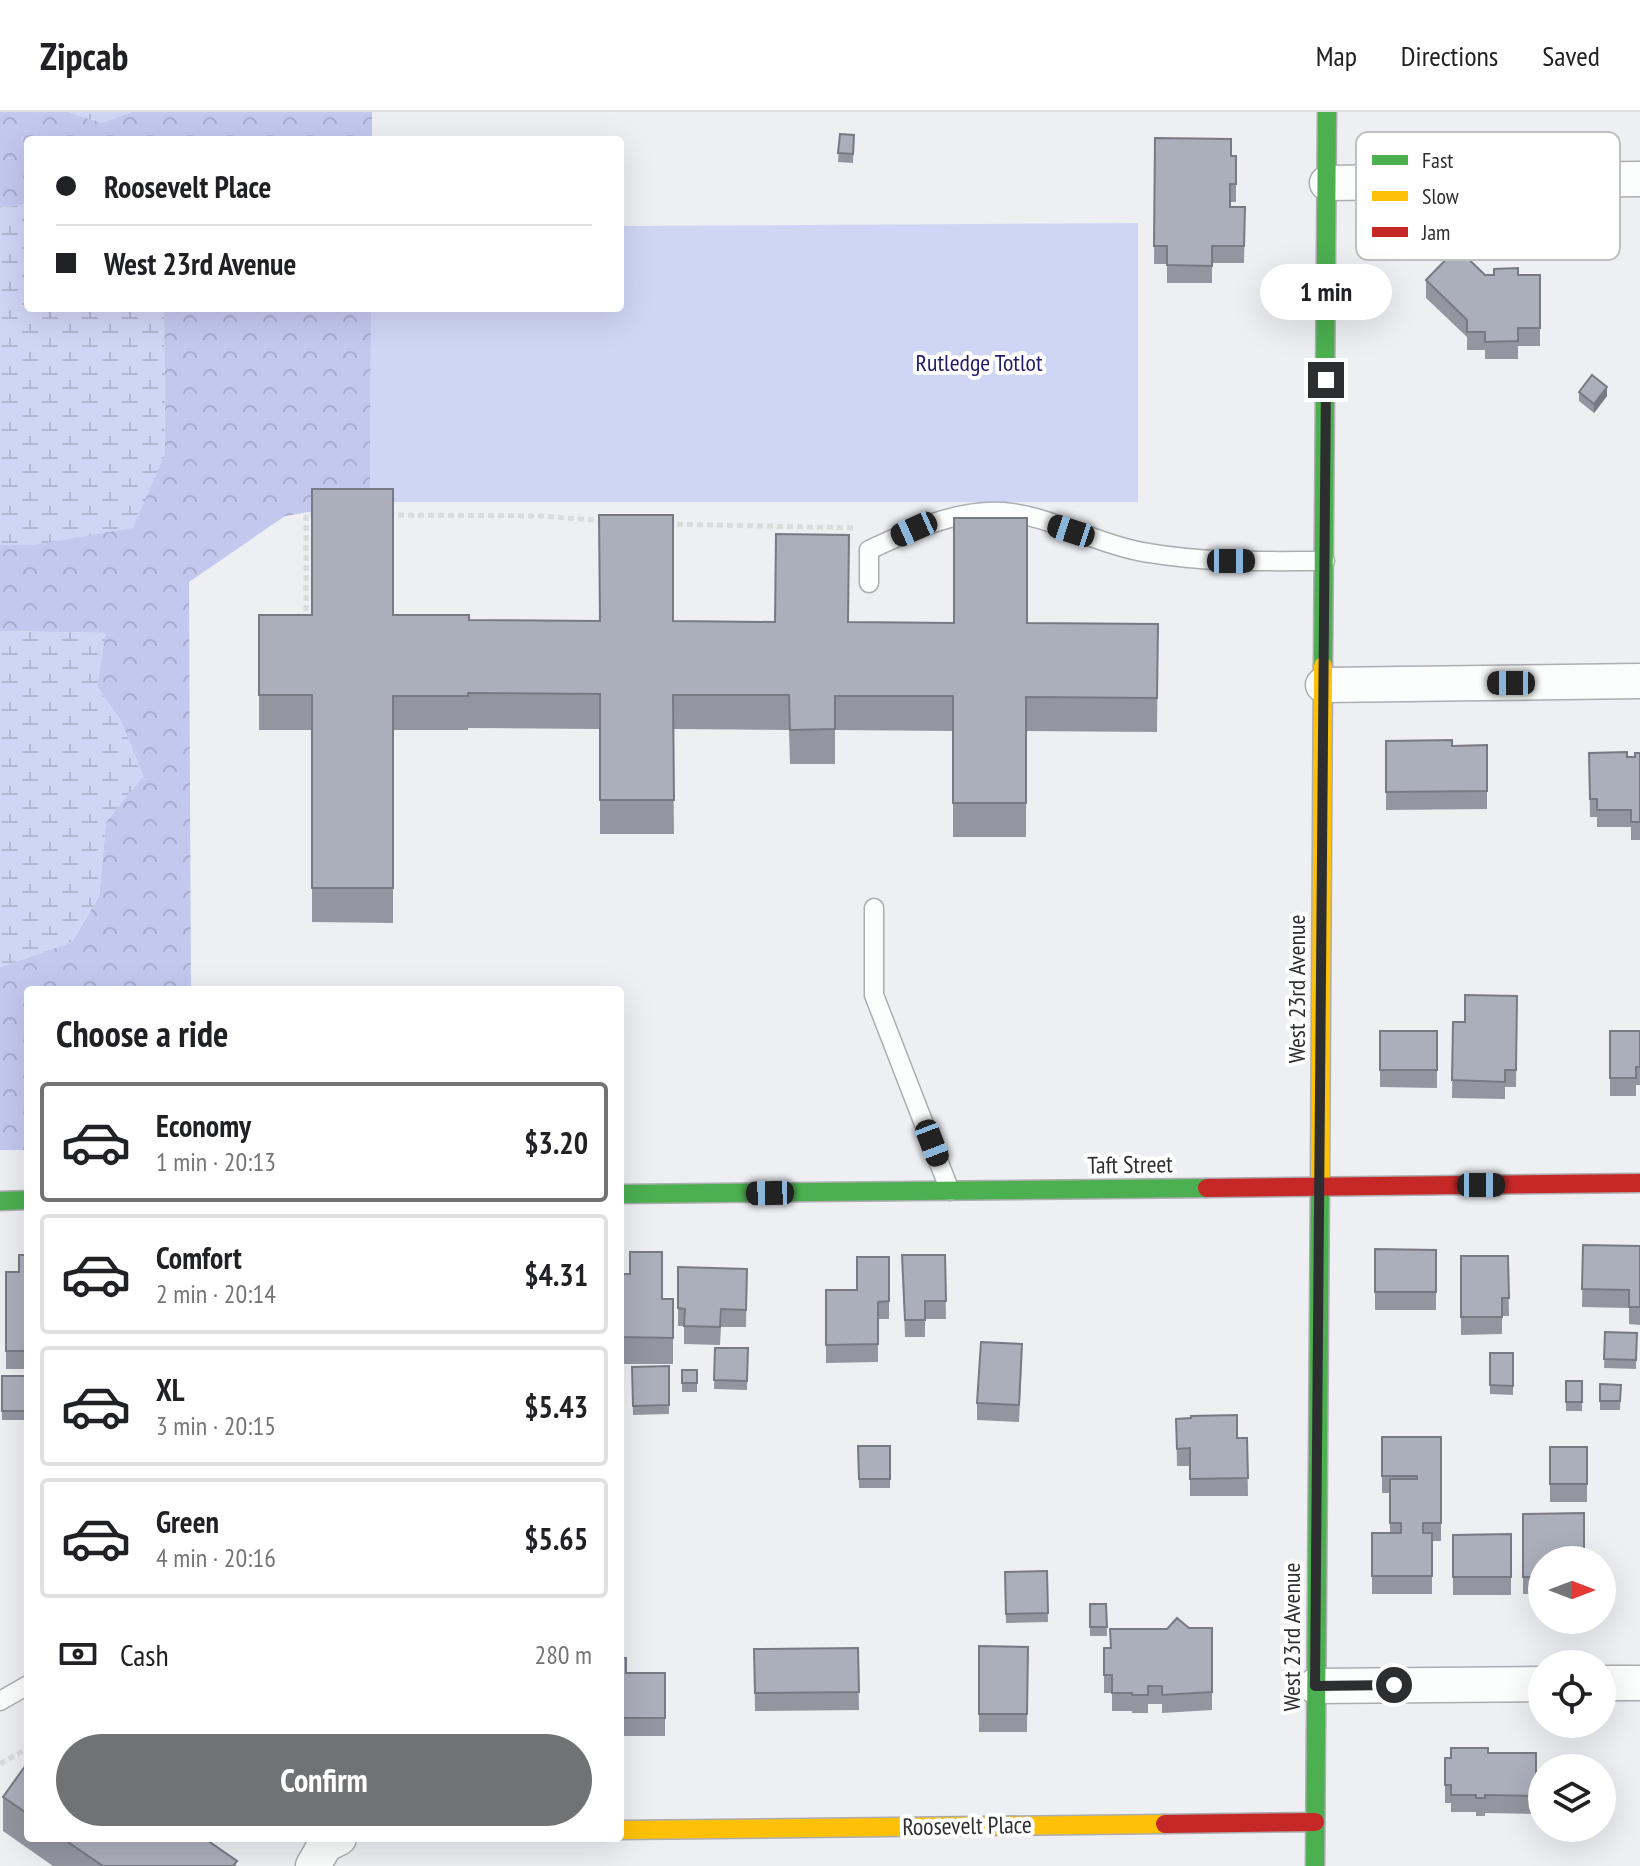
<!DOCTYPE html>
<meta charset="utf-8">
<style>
:root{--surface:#fff;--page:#f6f6f6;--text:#202124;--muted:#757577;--line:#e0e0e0;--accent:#717274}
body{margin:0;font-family:"PT Sans Narrow",sans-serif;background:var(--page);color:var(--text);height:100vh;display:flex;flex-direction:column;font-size:30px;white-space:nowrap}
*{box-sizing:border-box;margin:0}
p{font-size:26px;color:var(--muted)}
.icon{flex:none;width:44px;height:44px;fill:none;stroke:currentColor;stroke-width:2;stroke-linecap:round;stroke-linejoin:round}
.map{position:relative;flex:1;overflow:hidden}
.panel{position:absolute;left:24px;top:874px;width:600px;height:856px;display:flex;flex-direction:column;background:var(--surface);border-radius:8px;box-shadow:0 8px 32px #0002}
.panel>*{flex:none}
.banner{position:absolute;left:24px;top:24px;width:600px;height:176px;border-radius:8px;box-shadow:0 8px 32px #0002;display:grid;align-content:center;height:176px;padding:0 32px;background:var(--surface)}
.needle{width:52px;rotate:90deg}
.fabs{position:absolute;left:1528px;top:1434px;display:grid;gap:16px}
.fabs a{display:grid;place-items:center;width:88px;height:88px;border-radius:50%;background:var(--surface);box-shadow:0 8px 32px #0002;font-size:40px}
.end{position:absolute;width:36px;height:36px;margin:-18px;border:10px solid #2d2e30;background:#fff;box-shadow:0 0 0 4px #fff}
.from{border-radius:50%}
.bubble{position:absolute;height:56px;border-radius:28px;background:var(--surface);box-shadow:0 8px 32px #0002;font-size:26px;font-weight:800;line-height:56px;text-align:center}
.car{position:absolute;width:24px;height:48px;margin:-24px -12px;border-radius:10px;box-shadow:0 0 6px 2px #0007;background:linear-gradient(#222 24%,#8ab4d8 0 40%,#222 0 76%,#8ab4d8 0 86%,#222 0)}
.banner b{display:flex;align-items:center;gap:28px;height:76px;font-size:30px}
.banner b+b{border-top:2px solid var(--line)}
.banner i{width:20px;height:20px;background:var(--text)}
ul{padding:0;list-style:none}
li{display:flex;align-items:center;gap:24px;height:120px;margin:0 16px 12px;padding:0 16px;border:4px solid var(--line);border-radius:8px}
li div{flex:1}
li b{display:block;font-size:30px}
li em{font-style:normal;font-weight:800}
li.active{border-color:var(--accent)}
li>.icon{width:72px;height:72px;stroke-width:1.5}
h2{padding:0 32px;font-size:36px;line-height:96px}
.pay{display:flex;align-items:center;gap:20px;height:88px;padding:0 32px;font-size:30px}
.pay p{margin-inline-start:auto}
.primary-button{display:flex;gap:16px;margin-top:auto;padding:16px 32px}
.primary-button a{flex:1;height:92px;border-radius:48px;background:var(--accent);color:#fff;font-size:32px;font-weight:800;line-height:92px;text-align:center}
header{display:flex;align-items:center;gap:48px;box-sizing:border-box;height:112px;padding:0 40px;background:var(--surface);border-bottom:2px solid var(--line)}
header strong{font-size:38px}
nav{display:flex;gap:44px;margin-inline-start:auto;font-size:28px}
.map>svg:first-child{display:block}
.green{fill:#cfd5f5}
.forest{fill:url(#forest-crowns)}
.wetland{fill:url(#wetland-marsh)}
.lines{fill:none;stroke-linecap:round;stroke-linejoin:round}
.lane-casing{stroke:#adadb0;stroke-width:21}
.street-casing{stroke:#adadb0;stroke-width:37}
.fast-casing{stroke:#adadb0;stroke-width:21}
.slow-casing{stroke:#adadb0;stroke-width:21}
.jam-casing{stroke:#adadb0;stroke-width:21}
.path{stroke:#dadbdb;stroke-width:5;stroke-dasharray:6 4;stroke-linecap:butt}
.lane{stroke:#fcfdfd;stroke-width:18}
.street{stroke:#fcfdfd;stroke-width:34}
.fast{stroke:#4caf50;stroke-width:18}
.slow{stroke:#ffc107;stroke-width:18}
.jam{stroke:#c62828;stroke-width:18}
.wall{fill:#9396a1}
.shaded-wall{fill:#787a83}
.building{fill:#abaebb;stroke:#787a83;stroke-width:2}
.route{stroke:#2d2e30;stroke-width:10}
.labels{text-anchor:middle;stroke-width:8;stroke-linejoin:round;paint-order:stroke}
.park-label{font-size:24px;fill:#211c68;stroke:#fff}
.street-label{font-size:24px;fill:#2d2e30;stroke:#fff}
.key{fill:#fff;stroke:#c0c0c1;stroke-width:2}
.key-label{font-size:22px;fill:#2d2e30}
</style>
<header>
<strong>Zipcab</strong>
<nav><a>Map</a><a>Directions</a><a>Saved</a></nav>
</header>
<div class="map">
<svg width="1640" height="1754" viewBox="0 0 1640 1754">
<defs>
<pattern id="forest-crowns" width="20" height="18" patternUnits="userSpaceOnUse" patternTransform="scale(2)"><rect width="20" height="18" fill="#c3c8ef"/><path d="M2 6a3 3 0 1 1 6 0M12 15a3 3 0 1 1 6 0" fill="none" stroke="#a8accd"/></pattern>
<pattern id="wetland-marsh" width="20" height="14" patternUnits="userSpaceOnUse" patternTransform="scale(2)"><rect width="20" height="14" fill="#cfd5f5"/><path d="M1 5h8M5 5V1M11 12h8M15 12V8" fill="none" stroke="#b2b7d2"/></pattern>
</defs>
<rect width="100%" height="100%" fill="#eeeff3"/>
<path class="green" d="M1138,111v279h-768l1,-194h249v-82z"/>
<g class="forest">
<path d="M0,0h69l32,11 30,-11h241v28h-344v64l-28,4z"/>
<path d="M164,196h207l-1,194 -85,14 -96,66 2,408h-163v160h-28v-183l72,-25 27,-46 7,-74 37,-46 -22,-55 -24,-34 8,-54 -105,-2v-86h33l132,-91z"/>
</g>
<g class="wetland">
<path d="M69,0h62l-30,11z"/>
<path d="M28,92v104h136l1,146 -32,74 -100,17h-33v-337z"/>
<path d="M0,519l106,2 -9,54 24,34 22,55 -37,46 -7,74 -27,46 -72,25z"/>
</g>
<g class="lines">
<defs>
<g id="lane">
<path d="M869,471v-33c41,-19 88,-41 134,-38 46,3 97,34 146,41 58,10 117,8 176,8"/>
<path d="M874,796v87l76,196"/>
<path d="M0,1589l28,-16"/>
</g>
<g id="street">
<path d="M1327,71l313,-4"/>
<path d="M1323,573l317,-4"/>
<path d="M1602,1571h38"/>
<path d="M1315,1574l227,-2"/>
<path d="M313,1754l12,-21 14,-7"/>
</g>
<g id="fast">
<path d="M1323,554l4,-554"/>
<path d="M620,1082l587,-6"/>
<path d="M0,1089l28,-1"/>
<path d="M1315,1754l5,-685"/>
</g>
<g id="slow">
<path d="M1320,1069l3,-515"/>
<path d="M620,1718l545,-6"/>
</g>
<g id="jam">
<path d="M1207,1076l433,-5"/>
<path d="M1165,1712l150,-2"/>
</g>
</defs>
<use href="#lane" class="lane-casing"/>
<use href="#street" class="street-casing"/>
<use href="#fast" class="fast-casing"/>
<use href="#slow" class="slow-casing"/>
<use href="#jam" class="jam-casing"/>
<g class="path">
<path d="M388,403l155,1 62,5"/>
<path d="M667,412l190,4"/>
<path d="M306,509v-106h12"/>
<path d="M0,1652l28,-16"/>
</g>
<use href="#lane" class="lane"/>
<use href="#street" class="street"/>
<use href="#fast" class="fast"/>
<use href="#slow" class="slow"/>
<use href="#jam" class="jam"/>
</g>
<g class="wall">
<path d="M840,22l14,1 -1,28 -15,-1z"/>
<path d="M1155,26l76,18h5v46h-6v5h15l-1,56h-32v20h-45v-19h-13z"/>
<path d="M1485,163h55v71h-22v13h-33v-9h-18v-13l-41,-39v-18z"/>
<path d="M1579,280l28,4 -13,17 -15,-12z"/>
<path d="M259,503h134l76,5 689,4 -1,108 -131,-1v106h-73v-106l-118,-1v34h-45l-1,-34 -116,-1 1,105h-74v-105l-132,-1v2h-75v193l-81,-1v-192h-53z"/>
<path d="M1386,629l66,5 35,-1v64l-101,1z"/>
<path d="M1589,641l38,4h8l5,-4v87h-9v-13h-34v-10h-7z"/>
<path d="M1517,884l-1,91h-11v12l-53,-1 1,-76h12z"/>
<path d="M1380,919h57v57l-57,-1z"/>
<path d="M1610,919h30v54h-4v11h-26z"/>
<path d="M1583,1133l57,1v79l-11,-1v-16l-47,-1z"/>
<path d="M1375,1137l61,1v60h-61z"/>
<path d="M28,1143v114h-22v-97h13z"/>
<path d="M902,1143h43l1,64h-21v18h-20z"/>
<path d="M1461,1144h47l1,60h-7v18l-41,1z"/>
<path d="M889,1145v62h-11v43l-52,1v-73h31z"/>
<path d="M678,1155l69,2 -1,58h-25l-1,18 -36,-1v-18h-6z"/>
<path d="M620,1162l42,25h11v65h-53z"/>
<path d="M1605,1220l32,1 -1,36 -32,-1z"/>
<path d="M715,1236h33l-1,42 -33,-1z"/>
<path d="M1490,1241h23v42l-23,-1z"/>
<path d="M1022,1249l-3,61 -42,-2v-17z"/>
<path d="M669,1254v48l-36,1 -1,-48z"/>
<rect x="682" y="1258" width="15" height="22"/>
<rect x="2" y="1264" width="26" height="44"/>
<rect x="1566" y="1269" width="16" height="30"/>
<path d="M1600,1272l21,1 -1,25h-20z"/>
<path d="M1176,1307l61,19h10l1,58h-58v-30h-13z"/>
<path d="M1382,1325h59v104h-9v53h-60v-61h18v-40h-8z"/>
<path d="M858,1334h32v42h-31z"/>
<rect x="1550" y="1335" width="37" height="55"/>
<path d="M1523,1402l19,46v34h-19z"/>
<path d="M1511,1422v61h-58v-60z"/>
<path d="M1047,1459l1,51 -42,1 -1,-51z"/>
<path d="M1090,1492h16l1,32h-17z"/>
<path d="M1189,1516h23v82l-50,3v-9h-14v9h-16v-2h-20v-18h-8v-45h6z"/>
<path d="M979,1534l49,1 -1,85h-48z"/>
<path d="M858,1536l1,62 -104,1 -1,-62z"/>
<path d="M620,1546l6,15h39v63h-45z"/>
<path d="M1488,1641h48v61l-51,-1v3h-9v-4h-25v-9h-6v-45z"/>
<path d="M28,1650v76h176l33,28h-184l-50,-35v-34z"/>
</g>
<path class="shaded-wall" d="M1607,275v9l-13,17v-9z"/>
<g class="building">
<path d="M840,22l14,1 -1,19 -15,-1z"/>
<path d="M1155,26l76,1v17h5v28h-6v23h15l-1,39h-32v20l-45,-1v-19h-13z"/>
<path d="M1457,136l28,27h9v-6l24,-1v7h22v53h-22v13l-33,1v-10h-18v-12l-41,-40z"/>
<path d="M1592,263l15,12 -13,17 -15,-12z"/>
<path d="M312,377h81v126h76v5l131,1 -1,-106h74v106l102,1 1,-88 73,1 -1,87 106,1v-105h73v105l131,1 -1,74 -131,-1v106h-73v-107h-118v33l-45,1 -1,-35h-116l1,105h-74v-106l-132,-1v3h-75v192h-81v-193h-53v-80h53z"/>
<path d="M1452,628v6l35,-1v46l-101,1v-51z"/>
<path d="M1627,640v5h8v-4h5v69h-9v-12h-34v-11h-7l-1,-46z"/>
<path d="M1465,883l52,1 -1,74h-11v12l-53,-2 1,-58h12z"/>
<rect x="1380" y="919" width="57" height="39"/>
<path d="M1610,919h30v36h-4v11h-26z"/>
<path d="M1583,1133l57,1v61h-11v-17l-47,-1z"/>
<path d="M1375,1137l61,1v42h-61z"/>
<path d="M630,1140h32v47h11v39l-53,-1v-63h10z"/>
<path d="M19,1143h9v96h-22v-79h13z"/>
<path d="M902,1143h43l1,46h-21v19h-20z"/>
<path d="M1461,1144h47l1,42h-7v19h-41z"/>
<path d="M857,1145h32v44l-11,1v42l-52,1v-55h31z"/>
<path d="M678,1155l69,2 -1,41 -25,-1 -1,18 -36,-1 1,-17 -7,-1z"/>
<path d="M1605,1220l32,1 -1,27 -32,-1z"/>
<path d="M981,1230l41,2 -3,61 -42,-2z"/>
<path d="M715,1236h33l-1,33 -33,-1z"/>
<path d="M1490,1241h23v33l-23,-1z"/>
<path d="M669,1254v39l-36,1 -1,-39z"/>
<rect x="682" y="1258" width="15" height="13"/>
<rect x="2" y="1264" width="26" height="35"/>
<rect x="1566" y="1269" width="16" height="21"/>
<path d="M1600,1272l21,1 -1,16h-20z"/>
<path d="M1237,1303v23h10l1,40 -58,1v-31l-13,1 -1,-30 15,-1v-2z"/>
<path d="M1382,1325h59v86h-18v10h9v43h-60v-43h29v-10h-11v-44h27v-3h-35z"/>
<path d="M858,1334h32v33h-31z"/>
<rect x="1550" y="1335" width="37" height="37"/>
<path d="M1584,1401v47h-42v17h-19v-63z"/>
<path d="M1511,1422v43h-58v-42z"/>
<path d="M1047,1459l1,42 -42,1 -1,-42z"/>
<path d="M1090,1492h16l1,23h-17z"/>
<path d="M1177,1506l12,10h23v64l-50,3v-9h-14v9h-16v-2h-20v-18h-8v-27h7l-1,-19h57z"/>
<path d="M979,1534l49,1 -1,67h-48z"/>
<path d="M858,1536l1,44 -104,1 -1,-44z"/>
<path d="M620,1546h6v15h39v45h-45z"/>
<path d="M1451,1636h37v5h48v43l-51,-1v3h-9v-3h-25v-10h-6v-27h6z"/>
<path d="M28,1650v52l-25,-17z"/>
<path d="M62,1726h142l33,23 -4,5h-130z"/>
</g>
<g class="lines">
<path class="route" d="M1326,268l-11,1306 79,-1"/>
</g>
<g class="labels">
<g class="park-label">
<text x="979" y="259">Rutledge Totlot</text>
</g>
<g class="street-label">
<text transform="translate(1297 877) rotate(-90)" y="8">West 23rd Avenue</text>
<text transform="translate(1130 1053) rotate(-1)" y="8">Taft Street</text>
<text transform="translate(1292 1525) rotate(-90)" y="8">West 23rd Avenue</text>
<text transform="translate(967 1714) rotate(-1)" y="8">Roosevelt Place</text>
</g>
</g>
<rect x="1356" y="20" width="264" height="128" rx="12" class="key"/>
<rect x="1372" y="43" width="36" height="10" fill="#4caf50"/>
<rect x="1372" y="79" width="36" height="10" fill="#ffc107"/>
<rect x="1372" y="115" width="36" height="10" fill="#c62828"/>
<g class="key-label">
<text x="1422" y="56">Fast</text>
<text x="1422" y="92">Slow</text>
<text x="1422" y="128">Jam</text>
</g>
</svg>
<div class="fabs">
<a><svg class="needle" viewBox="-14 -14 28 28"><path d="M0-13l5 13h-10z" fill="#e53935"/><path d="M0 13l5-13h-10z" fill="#757577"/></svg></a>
<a><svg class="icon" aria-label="locate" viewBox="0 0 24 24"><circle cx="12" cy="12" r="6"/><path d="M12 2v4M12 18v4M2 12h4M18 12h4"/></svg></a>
<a><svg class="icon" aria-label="layers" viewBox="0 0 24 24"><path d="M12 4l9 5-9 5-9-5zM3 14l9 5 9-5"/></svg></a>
</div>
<i class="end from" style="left:1394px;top:1573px"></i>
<i class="end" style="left:1326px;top:268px"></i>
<div class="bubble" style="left:1260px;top:152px;width:132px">1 min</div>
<i class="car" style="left:914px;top:417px;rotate:246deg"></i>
<i class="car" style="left:1071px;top:419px;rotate:288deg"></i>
<i class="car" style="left:1231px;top:449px;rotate:90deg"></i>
<i class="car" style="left:1511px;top:571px;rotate:270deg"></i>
<i class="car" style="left:932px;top:1031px;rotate:159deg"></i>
<i class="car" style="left:1481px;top:1073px;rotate:90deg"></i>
<i class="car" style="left:770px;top:1081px;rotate:269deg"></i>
<div class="banner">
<b><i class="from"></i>Roosevelt Place</b>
<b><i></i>West 23rd Avenue</b>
</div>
<section class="panel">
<h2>Choose a ride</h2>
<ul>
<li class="active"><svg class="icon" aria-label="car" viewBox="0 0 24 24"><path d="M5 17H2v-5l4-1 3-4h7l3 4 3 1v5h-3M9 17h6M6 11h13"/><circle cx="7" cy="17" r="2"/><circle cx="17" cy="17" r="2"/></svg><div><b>Economy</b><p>1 min · 20:13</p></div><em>$3.20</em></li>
<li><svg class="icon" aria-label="car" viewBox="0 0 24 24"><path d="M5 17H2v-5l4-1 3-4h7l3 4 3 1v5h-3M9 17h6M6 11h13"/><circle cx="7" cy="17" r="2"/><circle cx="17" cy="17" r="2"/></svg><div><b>Comfort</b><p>2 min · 20:14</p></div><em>$4.31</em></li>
<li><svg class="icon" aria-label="car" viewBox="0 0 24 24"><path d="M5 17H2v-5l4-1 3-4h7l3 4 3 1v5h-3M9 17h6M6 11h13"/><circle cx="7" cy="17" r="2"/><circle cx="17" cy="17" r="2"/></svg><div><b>XL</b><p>3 min · 20:15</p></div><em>$5.43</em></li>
<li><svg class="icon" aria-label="car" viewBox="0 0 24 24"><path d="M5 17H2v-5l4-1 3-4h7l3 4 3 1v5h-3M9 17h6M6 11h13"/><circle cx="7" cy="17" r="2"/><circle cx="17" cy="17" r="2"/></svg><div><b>Green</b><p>4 min · 20:16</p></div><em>$5.65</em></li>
</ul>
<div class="pay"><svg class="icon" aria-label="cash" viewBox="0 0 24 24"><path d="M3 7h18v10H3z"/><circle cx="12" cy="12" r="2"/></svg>Cash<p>280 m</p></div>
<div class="primary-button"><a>Confirm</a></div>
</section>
</div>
